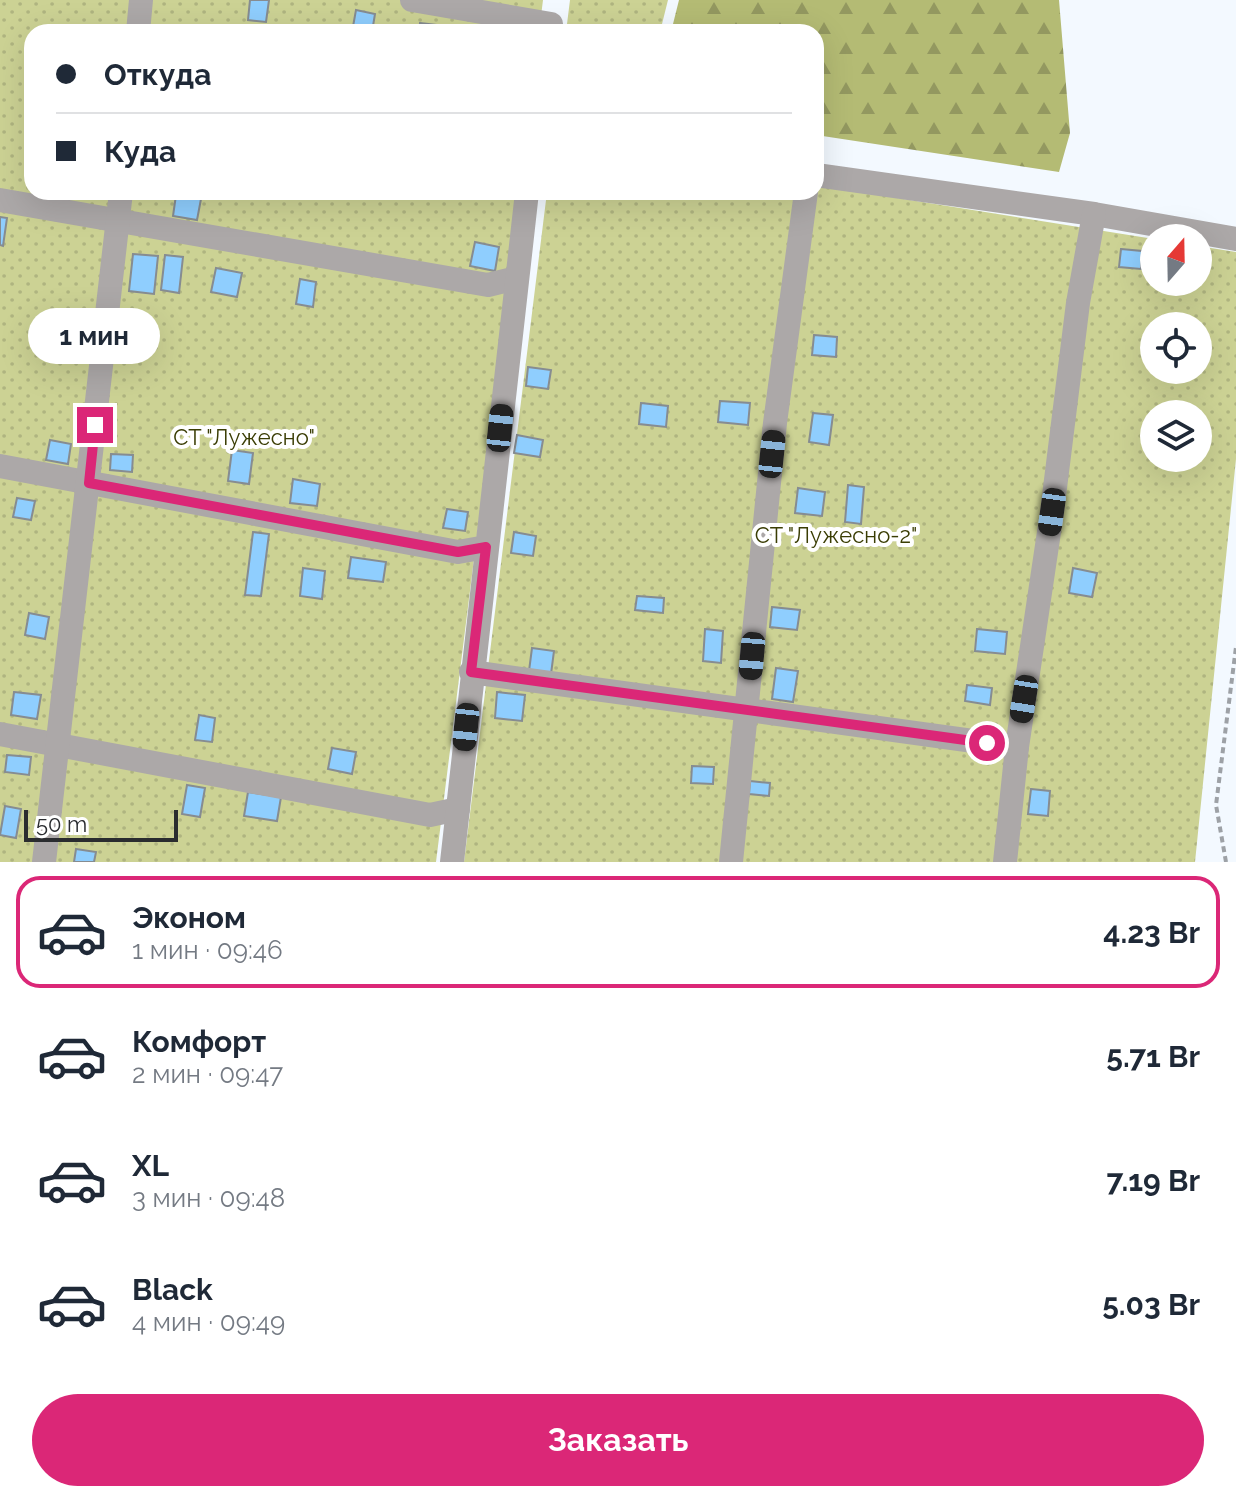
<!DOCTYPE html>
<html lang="ru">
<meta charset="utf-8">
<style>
:root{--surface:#fff;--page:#f2f2f3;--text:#1f2937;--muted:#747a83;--line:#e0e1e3;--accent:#db2777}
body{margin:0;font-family:Raleway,sans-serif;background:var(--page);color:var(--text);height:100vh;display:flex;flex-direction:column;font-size:30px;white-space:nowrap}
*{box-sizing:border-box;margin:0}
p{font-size:26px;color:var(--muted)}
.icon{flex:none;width:44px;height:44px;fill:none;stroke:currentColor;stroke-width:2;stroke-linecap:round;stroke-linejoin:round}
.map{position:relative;height:862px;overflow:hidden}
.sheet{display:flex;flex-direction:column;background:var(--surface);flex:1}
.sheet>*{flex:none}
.banner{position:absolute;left:24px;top:24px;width:800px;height:176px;border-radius:24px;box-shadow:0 8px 32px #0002;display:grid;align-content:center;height:176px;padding:0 32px;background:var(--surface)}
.needle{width:52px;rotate:20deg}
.tools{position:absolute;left:1140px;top:224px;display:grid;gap:16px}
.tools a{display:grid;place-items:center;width:72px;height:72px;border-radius:50%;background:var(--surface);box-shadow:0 8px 32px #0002;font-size:40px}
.scale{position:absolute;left:24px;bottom:20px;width:154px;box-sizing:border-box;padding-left:8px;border:4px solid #2a2c2f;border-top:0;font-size:22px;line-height:28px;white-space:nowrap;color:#2a2c2f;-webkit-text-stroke:6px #fff;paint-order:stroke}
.end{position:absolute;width:36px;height:36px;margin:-18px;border:10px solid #db2777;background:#fff;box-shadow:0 0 0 4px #fff}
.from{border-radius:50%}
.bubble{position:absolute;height:56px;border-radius:28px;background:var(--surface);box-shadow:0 8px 32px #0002;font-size:26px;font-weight:700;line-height:56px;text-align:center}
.car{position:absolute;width:24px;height:48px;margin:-24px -12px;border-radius:10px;box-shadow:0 0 6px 2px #0007;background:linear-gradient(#222 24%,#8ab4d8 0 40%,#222 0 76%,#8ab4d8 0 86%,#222 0)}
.banner b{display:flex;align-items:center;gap:28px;height:76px;font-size:30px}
.banner b+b{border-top:2px solid var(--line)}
.banner i{width:20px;height:20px;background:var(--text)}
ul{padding:14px 0 0;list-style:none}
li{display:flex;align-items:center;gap:24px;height:112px;margin:0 16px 12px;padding:0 16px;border:4px solid transparent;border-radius:24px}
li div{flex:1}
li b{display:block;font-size:30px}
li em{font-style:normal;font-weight:700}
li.active{border-color:var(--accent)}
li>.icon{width:72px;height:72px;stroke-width:1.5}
.action{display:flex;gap:16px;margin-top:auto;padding:16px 32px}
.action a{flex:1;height:92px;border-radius:48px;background:var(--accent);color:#fff;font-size:32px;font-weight:700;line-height:92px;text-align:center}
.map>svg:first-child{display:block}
.grass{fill:url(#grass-dots);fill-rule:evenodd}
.forest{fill:url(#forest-firs)}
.building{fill:#8fcefe;stroke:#868c91;stroke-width:2}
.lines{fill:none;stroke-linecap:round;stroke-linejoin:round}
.path{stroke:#9da1a6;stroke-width:4;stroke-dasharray:6 4;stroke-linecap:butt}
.minor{stroke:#aca8a8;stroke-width:24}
.route{stroke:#db2777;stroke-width:10}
.labels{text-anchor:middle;stroke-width:8;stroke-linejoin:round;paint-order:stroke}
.park-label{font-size:22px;fill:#3a3d04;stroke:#fff}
</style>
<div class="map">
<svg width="1236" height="862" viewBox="0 0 1236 862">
<defs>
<pattern id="grass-dots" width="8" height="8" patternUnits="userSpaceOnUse" patternTransform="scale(2)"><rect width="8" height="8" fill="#ccd294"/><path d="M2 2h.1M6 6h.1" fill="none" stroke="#afb480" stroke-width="1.8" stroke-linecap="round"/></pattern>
<pattern id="forest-firs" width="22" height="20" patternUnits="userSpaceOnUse" patternTransform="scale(2)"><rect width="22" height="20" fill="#b4bb74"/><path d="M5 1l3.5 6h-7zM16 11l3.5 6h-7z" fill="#939860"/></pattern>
</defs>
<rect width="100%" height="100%" fill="#f3f9ff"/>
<g class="grass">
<path d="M0,0h543l-4,32h-507v160h488l-84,670h-436z"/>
<path d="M570,0h98l-8,32h-94z"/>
<path d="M816,185l338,54v43h44v-36l38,6v207l-41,403h-731l83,-670h269zM1154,326h44v44h-44zM1154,414h44v44h-44z"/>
</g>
<path class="forest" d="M679,0h380l11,133 -11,39 -243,-37v-103h-145z"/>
<g class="building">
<path d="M250,0h19l-3,22 -18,-2z"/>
<path d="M356,10l19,4 -3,18h-20z"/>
<path d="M420,23l16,2v7h-17z"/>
<path d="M176,195l25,4 -4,21 -24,-4z"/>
<path d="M0,217l7,1 -4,28 -3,-1z"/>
<path d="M475,242l24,5 -4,24 -25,-5z"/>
<path d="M1121,249l21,2 -1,18 -22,-2z"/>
<path d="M133,254l25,2 -4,38 -25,-3z"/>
<path d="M165,255l18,2 -4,36 -18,-3z"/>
<path d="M216,268l26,5 -5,24 -26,-5z"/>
<path d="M300,279l16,3 -3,25 -17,-3z"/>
<path d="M814,335l23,2 -1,20 -24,-2z"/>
<path d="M528,367l23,3 -3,19 -22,-3z"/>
<path d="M720,401l30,2 -2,22 -30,-3z"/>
<path d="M641,403l27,3 -2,21 -27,-3z"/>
<path d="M813,413l20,2 -4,30 -20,-3z"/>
<path d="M517,435l26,5 -3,17 -26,-4z"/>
<path d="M50,440l21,4 -3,20 -22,-4z"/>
<path d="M232,450l21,3 -4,31 -21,-3z"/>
<path d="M111,454l22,1 -1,17 -22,-2z"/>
<path d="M293,479l27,5 -3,22 -27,-3z"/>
<path d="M848,485l16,2 -3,37 -16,-2z"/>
<path d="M798,488l27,4 -3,24 -27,-3z"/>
<path d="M17,498l18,3 -4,19 -18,-3z"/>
<path d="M447,509l21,3 -3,19 -22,-3z"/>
<path d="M253,532l16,2 -8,62 -16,-1z"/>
<path d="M514,532l22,4 -3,20 -22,-3z"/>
<path d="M351,557l35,5 -3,20 -35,-4z"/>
<path d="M303,568l22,3 -3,28 -22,-3z"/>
<path d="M1073,568l24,5 -5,24 -23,-4z"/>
<path d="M637,596l27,2 -1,15 -28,-3z"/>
<path d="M772,607l28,3 -3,20 -27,-3z"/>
<path d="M29,613l20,4 -4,22 -20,-4z"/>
<path d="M705,629l18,2 -2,32 -18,-2z"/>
<path d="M977,629l30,3 -2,22 -30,-3z"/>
<path d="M532,648l22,3 -3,23 -22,-3z"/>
<path d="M776,668l22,3 -5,31 -21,-3z"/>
<path d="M967,685l25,3 -2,17 -25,-4z"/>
<path d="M14,692l27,3 -4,24 -26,-4z"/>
<path d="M497,692l28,3 -3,26 -27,-3z"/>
<path d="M199,715l16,3 -3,24 -17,-2z"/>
<path d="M332,748l24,4 -4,22 -24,-5z"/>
<path d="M7,755l24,2 -2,18 -24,-3z"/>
<path d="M692,766l22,1 -1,17 -22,-1z"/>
<path d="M750,781l20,2 -1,13 -20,-2z"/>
<path d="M187,785l18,3 -5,29 -18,-3z"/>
<path d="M1031,789l19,2 -2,25 -20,-2z"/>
<path d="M248,792l33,5 -4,24 -33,-5z"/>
<path d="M5,806l16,3 -5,29 -16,-3z"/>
<path d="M76,849l20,3 -2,10h-20z"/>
</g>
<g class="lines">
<path class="path" d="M1226,862l-10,-57 20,-158"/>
<g class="minor">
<path d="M412,0l139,24"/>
<path d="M138,32l3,-32"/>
<path d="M816,175l278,39 142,25"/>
<path d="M0,200l488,85 29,-7"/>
<path d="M0,466l458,86 28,-5"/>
<path d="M471,672l546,75"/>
<path d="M0,734l430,81 28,-6"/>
<path d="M44,862l77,-670"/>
<path d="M452,862l75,-670"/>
<path d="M731,862l44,-439 31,-231"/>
<path d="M1005,862l12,-115 35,-235 26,-209 16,-89"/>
</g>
</g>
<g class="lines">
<path class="route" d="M95,425l-6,58 369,69 28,-5 -15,125 516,71"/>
</g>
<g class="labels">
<g class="park-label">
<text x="244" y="445">СТ "Лужесно"</text>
<text x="836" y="543">СТ "Лужесно-2"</text>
</g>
</g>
</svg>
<div class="tools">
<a><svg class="needle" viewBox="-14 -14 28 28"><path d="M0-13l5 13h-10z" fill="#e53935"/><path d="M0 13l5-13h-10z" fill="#747a83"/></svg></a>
<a><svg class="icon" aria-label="locate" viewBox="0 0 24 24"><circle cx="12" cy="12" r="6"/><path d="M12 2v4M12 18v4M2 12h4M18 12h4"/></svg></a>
<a><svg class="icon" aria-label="layers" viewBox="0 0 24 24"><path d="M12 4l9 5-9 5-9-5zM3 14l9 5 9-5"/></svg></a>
</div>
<div class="scale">50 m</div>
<i class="end from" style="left:987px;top:743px"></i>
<i class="end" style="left:95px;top:425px"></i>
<div class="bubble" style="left:28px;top:308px;width:132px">1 мин</div>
<i class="car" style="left:500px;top:428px;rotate:6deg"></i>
<i class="car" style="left:772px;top:454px;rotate:6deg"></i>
<i class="car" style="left:1052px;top:512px;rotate:188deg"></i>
<i class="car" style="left:752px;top:656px;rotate:185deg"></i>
<i class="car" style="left:1024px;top:699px;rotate:189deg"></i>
<i class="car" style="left:466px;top:727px;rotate:186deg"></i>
<div class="banner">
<b><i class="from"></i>Откуда</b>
<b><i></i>Куда</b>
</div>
</div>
<section class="sheet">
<ul>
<li class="active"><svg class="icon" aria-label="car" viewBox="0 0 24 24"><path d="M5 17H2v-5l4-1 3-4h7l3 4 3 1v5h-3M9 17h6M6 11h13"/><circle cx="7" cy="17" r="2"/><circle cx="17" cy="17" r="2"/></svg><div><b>Эконом</b><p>1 мин · 09:46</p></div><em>4.23 Br</em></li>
<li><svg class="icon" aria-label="car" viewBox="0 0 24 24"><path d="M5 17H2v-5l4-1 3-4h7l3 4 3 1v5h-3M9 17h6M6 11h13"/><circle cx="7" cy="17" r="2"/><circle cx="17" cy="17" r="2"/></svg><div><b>Комфорт</b><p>2 мин · 09:47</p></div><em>5.71 Br</em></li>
<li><svg class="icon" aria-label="car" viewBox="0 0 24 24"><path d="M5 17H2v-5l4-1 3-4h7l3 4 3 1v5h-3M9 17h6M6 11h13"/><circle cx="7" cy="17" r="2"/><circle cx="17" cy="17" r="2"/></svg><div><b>XL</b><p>3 мин · 09:48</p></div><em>7.19 Br</em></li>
<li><svg class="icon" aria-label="car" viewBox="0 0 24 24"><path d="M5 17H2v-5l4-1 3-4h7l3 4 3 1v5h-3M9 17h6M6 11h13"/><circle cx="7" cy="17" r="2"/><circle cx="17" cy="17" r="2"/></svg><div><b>Black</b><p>4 мин · 09:49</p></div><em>5.03 Br</em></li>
</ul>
<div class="action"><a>Заказать</a></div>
</section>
